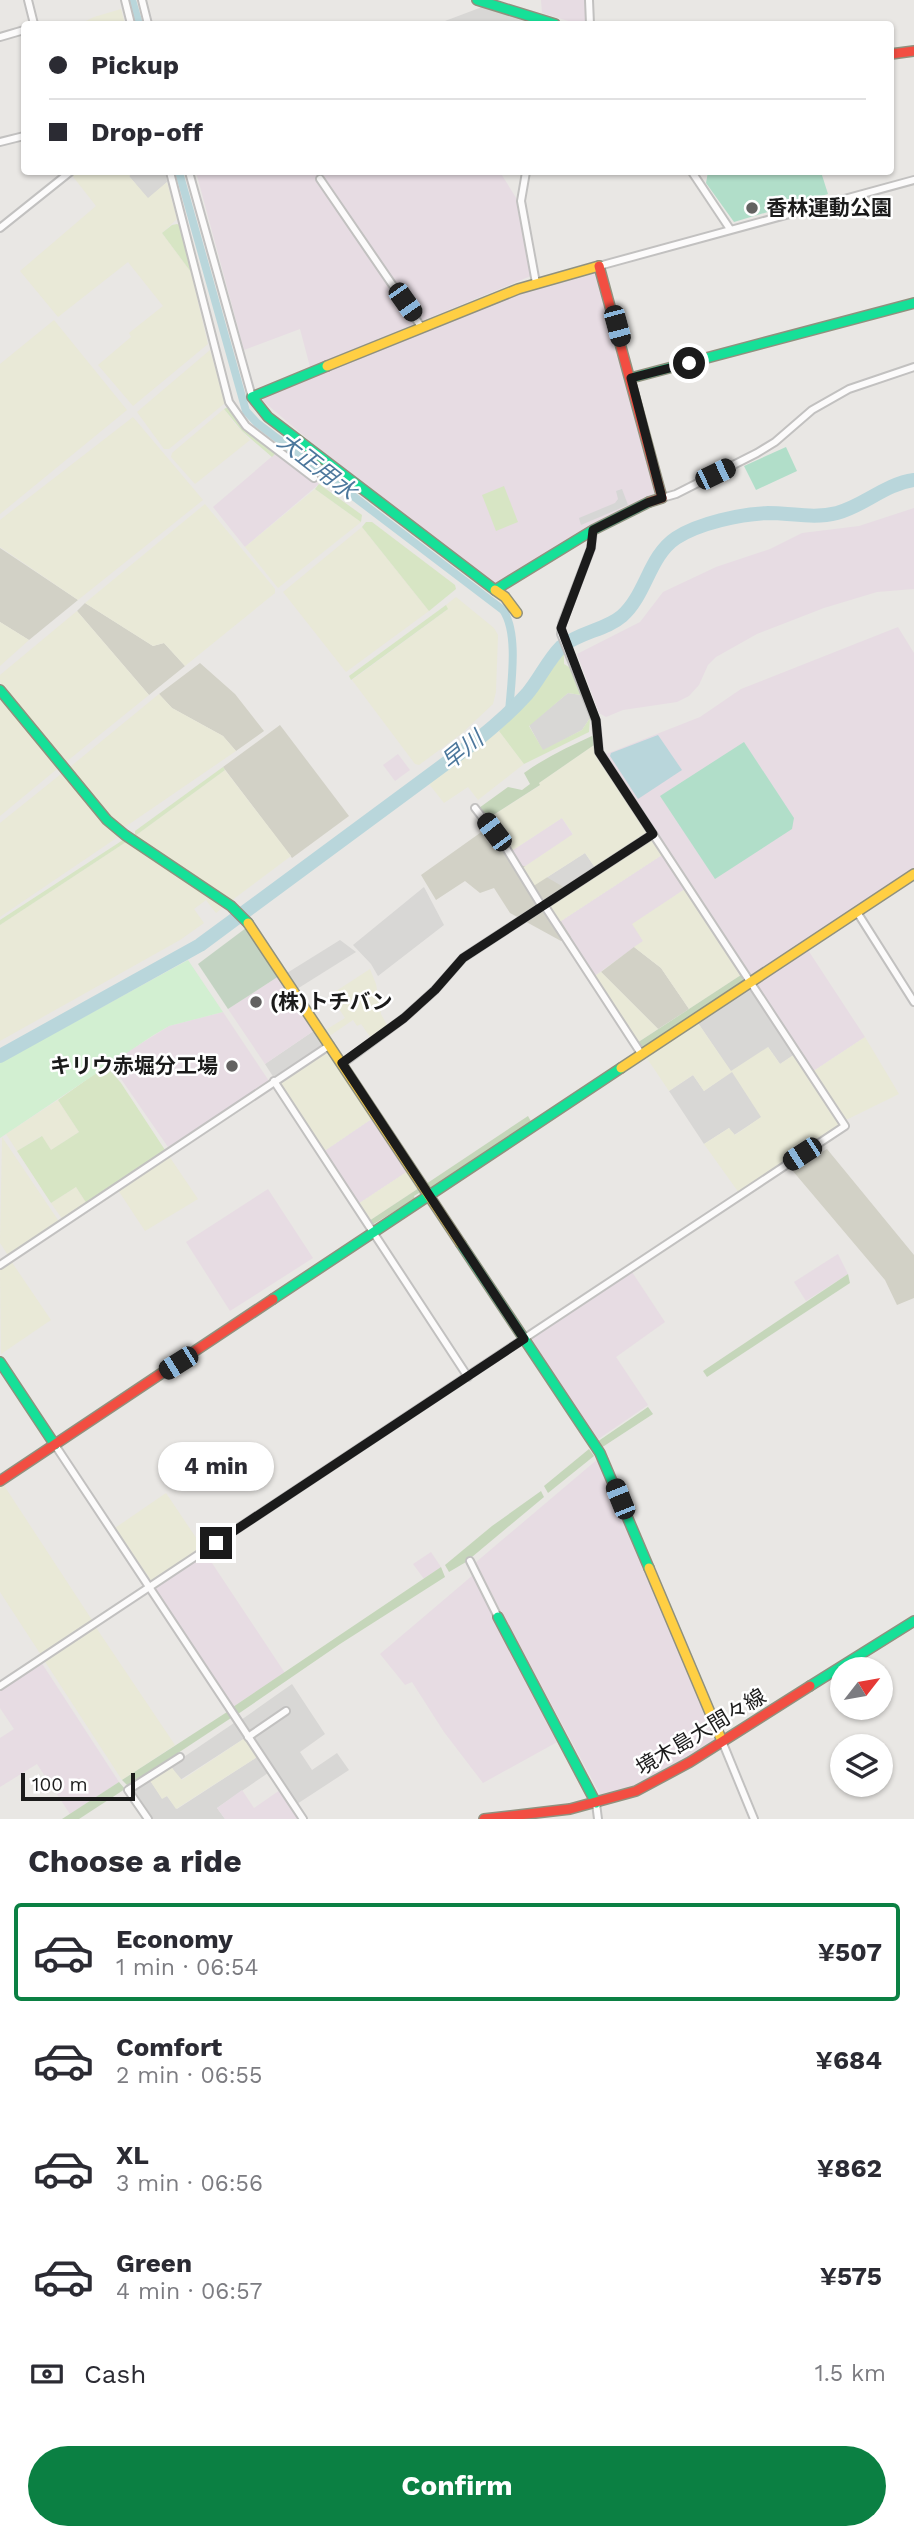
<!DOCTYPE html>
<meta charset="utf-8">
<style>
:root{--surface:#fff;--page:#f2f2f3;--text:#2b2b33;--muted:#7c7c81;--line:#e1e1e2;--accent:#0b8043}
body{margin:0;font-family:"Work Sans","Noto Sans JP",sans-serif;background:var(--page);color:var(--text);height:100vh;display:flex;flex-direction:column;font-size:26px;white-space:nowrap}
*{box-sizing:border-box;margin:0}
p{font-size:23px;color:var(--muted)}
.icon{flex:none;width:38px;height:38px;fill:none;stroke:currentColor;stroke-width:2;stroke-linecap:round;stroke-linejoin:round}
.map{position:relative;height:1819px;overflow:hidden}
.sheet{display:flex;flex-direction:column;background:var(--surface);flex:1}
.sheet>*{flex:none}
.top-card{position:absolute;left:21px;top:21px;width:873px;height:154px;border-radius:7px;box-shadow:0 2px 5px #0004;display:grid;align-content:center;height:154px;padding:0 28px;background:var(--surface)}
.needle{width:46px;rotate:59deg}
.controls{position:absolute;left:830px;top:1657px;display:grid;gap:14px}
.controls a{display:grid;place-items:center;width:63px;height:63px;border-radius:50%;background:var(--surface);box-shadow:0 2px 5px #0004;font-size:35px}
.scale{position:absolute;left:21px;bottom:18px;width:114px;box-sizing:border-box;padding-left:7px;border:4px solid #1b1b1b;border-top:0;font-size:19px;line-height:24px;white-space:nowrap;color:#1b1b1b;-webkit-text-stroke:5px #fff;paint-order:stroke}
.end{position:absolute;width:32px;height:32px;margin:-16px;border:9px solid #1b1b1b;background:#fff;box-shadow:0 0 0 4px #fff}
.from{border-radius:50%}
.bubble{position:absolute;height:49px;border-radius:24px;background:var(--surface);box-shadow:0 2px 5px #0004;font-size:23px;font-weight:700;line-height:49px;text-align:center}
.car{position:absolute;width:21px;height:42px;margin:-21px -10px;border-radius:9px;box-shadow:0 0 5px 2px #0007;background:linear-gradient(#222 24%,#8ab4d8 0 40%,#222 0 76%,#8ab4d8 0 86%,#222 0)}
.top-card b{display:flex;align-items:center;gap:24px;height:66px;font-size:26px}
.top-card b+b{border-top:2px solid var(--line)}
.top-card i{width:18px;height:18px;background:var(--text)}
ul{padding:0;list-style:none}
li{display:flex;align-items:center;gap:21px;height:98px;margin:0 14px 10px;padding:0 14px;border:4px solid transparent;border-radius:7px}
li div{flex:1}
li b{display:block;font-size:26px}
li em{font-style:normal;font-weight:700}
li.current{border-color:var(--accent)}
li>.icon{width:63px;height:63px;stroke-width:1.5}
h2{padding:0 28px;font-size:32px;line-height:84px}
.pay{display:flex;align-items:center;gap:18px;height:77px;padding:0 28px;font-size:26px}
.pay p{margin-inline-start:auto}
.cta{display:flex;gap:14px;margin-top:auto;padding:14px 28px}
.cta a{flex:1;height:80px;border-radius:42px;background:var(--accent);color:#fff;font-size:28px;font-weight:700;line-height:80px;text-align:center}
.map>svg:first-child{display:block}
.residential{fill:#d8d7d5}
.industrial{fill:#e7dce3}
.construction{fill:#d2d1c6}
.farmland{fill:#e9e9d7}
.grass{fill:#d7e5c4}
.forest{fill:#c5d6ba}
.cemetery{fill:#c3d3c2}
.park{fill:#d2efd1}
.pitch{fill:#b1dec9}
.water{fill:#b9d6db}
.pier{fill:#d6d6d5}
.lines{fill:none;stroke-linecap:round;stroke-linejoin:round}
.canal{stroke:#b9d6db;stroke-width:8}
.river{stroke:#b9d6db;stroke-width:14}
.street-casing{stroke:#c2c1c0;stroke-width:10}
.fast-casing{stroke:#90917e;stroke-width:12}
.slow-casing{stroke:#90917e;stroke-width:12}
.jam-casing{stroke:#90917e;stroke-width:12}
.street{stroke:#fcfbfb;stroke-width:6}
.fast{stroke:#16e098;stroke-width:9}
.slow{stroke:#ffcf43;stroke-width:9}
.jam{stroke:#f24e42;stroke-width:9}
.route{stroke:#1b1b1b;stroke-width:9}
.poi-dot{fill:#636261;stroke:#fff;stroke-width:2.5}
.labels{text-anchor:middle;stroke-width:5;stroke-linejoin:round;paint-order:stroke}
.poi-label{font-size:21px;font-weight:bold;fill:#1b1b1b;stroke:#fff;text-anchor:start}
.street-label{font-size:21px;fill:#1b1b1b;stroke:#fff}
.water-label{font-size:23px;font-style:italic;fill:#4c779c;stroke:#fff}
</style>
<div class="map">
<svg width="914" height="1819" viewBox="0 0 914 1819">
<rect width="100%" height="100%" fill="#e9e7e4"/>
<g class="residential">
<path d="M482,7l55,16 -100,1z"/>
<path d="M134,172h31l2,10 -19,17 -19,-23z"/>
<path d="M568,693l13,2 9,23 -8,12 -39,21 -14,-26z"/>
<path d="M585,853l11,16 -51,34 -13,-16z"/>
<path d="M424,887l20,38 -66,51 -7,-12 -18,-19z"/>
<path d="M340,940l16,12 -59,37 -10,-16z"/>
<path d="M750,988l45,66 -15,10 -12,-17 -6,70 -28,18 -5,-7 -25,16 -35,-53 24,-16 11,16 27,-19 -33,-49z"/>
<path d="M315,1030l9,15 -50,33 -9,-14z"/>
<path d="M292,1684l33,50 -25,18 12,18 25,-17 12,17 -52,34 -56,-84z"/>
<path d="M234,1723l11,15 -65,42 -8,-12v-3z"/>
<path d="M257,1757l11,16 -51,35 8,11h-74l-17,-26 1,-5 14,-9 13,19 5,-2 10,13z"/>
</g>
<g class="industrial">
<path d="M541,0h44l2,24h-9l-36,-11z"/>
<path d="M196,172h304l18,29 13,75 -221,91 -10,-38 -56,21z"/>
<path d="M594,274l4,3 59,215 -2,4 -69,33 -91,56 -184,-143 -48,-41 1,-6 253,-100z"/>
<path d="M276,453l43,31 -74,63 -32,-40z"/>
<path d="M914,508v81l-37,3 -53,16 -67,26 -41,23 -8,8 -9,20 -10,11 -12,6 -54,8 -17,7 -7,-4 -22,-59 63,-32 23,-30 53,-25 54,-18 32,-16 57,-7z"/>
<path d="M898,627l16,26v216l-162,107 -146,-222 94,-37 41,-28z"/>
<path d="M398,754l12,16 -15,11 -12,-16z"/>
<path d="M562,818l11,17 -52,34 -11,-17z"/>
<path d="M662,855l23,34 -52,35 10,17 -50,36 -35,-54z"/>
<path d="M808,950l57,87 -53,35 -56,-87z"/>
<path d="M279,976l36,54 -50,34 -37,-55z"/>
<path d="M223,1012l46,69 -101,66 -58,-84 59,-37z"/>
<path d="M373,1118l35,53 -50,33 -35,-52z"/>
<path d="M268,1189l45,69 -83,53 -44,-69z"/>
<path d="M838,1254l10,20 -42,27 -12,-19z"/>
<path d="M632,1272l33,50 -49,35 32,48 -51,35 -68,-100z"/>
<path d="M599,1458l118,283 -72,41 -44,14 -126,-233z"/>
<path d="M431,1552l10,15 -17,12 -11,-15z"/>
<path d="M206,1554l79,119 -52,34 -78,-119z"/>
<path d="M473,1575l86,166 -76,42 -39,-51 -32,-50 -7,3 -25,-31z"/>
<path d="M41,1662l78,120 -49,32 -33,-50 -37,23v-49l14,-9 -14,-21v-19z"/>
<path d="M242,1790l12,18 26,-18 19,29h-74l-8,-11z"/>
</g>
<g class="construction">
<path d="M0,548l78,52 -49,40 -29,-18z"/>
<path d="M85,603l68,43 11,-3 21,23 -36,29 -72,-84z"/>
<path d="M200,663l35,31 29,37 -28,20 -13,-15 -51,-28 -13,-14z"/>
<path d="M280,725l69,91 -57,42 -69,-91z"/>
<path d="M487,828l25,35 19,5 41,24 -13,26 12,19 -10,4 -51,-28 -16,-25 -14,5 -15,-12 -29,19 -15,-25z"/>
<path d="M634,947l27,21 28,41 -31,20 -57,-57z"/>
<path d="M827,1149l87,106v43l-17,7 -12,-25 -93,-110z"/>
</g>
<g class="farmland">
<path d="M121,9l4,15h-45l14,-7z"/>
<path d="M73,172h61l-5,4 19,22 19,-16 10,37 -15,14 29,39 17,72 -75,62 -35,-41 33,-28 -2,-4 34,-27 -35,-44 -70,55 -38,-46 76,-65 -25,-32z"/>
<path d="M54,320l73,90 -127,104v-150z"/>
<path d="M210,350l15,53 -56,46h-5l-27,-37z"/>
<path d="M224,409l11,15 15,16 -55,44 -24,-27 1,-4z"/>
<path d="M133,417l70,83 -125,100 -78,-53v-27z"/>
<path d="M315,489l46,33 -83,66 -33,-41z"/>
<path d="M205,504l70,85v4l-90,73 -21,-23 -11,3 -68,-43z"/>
<path d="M362,527l67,84 -83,61 -63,-80z"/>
<path d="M456,597l38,31 4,7 -2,57 -3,12 -32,30 -42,31 -4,-1 -63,-84 95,-70 -1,-5z"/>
<path d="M77,611l72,84 -83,67h-3l-63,-80v-7z"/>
<path d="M0,622l29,18 -29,26z"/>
<path d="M159,694l13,14 51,28 13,15 -111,76 -15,-10 -40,-50z"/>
<path d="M0,696l57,69v4l-57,47z"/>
<path d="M499,731l25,33 -46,36 -10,-13 -24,16 -15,-19z"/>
<path d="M594,745l2,10 52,79 -52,35 -11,-16 -53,34 -11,-18 52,-35 -11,-16 -52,34 -23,-33 52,-33v-3z"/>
<path d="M225,770l66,86 -60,45 -96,-65z"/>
<path d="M61,774h3l54,63 -118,80v-94z"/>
<path d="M651,839l11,16 -104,68 -11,-16z"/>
<path d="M126,842l94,62 2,4 -6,5 -10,-13 -12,9 10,14 -24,17 -180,101v-116z"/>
<path d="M685,889l56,86 -52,34 -28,-41 -27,-21 9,-6 -11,-17z"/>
<path d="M370,969l6,15 5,30 7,13 -17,11 -10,-14 -4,2 -4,-6 -25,17 -4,-6 21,-13 -15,-23z"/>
<path d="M601,972l57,57 -21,14 -44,-66z"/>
<path d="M698,1023l33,48 37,-24 12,17 15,-10 44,67 -1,6 -99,66 -35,-49 25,-16 6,7 26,-18 -29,-45 -28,19 -11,-16 -24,16 -23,-34z"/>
<path d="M865,1037l34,57 -51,25h-4l-32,-47z"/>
<path d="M325,1052l2,3 4,-2 42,65 -50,34 -45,-68z"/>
<path d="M58,1100l21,32 -28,18 -10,-14 -24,15 -11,-17z"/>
<path d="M2,1137l58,86 -51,34 -9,-14z"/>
<path d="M169,1156l29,43 -53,32 -27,-41z"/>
<path d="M408,1171l11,17 -50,33 -11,-17z"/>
<path d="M76,1187l11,17 -24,16 -12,-17z"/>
<path d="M11,1261l40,59 -50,34 -1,-86z"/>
<path d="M3,1484l89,136 -51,35 -41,-63v-106z"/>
<path d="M166,1493l37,55 -51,34 -37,-54z"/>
<path d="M95,1626l80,119 -53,35 -78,-120z"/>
<path d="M245,1738l12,19 -81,52 -9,-13 -5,3 -13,-20 23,-14v3l10,12z"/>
</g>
<g class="grass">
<path d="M177,224l3,1 11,47 -29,-39 10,-8z"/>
<path d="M228,407l16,20 32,26 -4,4 -30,-26 -18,-22z"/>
<path d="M319,484l43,31 -1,7 -46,-33z"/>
<path d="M504,486l14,36 -22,9 -14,-36z"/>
<path d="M366,522h6l83,63 1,4 -27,22 -67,-84z"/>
<path d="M446,605l2,4 -97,71 -2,-4z"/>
<path d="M564,653v11l5,3 12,28 -13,-2 -39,33 14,24 39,-20 8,-12 -1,14 -65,32 -25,-33 32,-33z"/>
<path d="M223,767l2,3 -90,66v-5z"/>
<path d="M123,840l3,2 -126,83v-5z"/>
<path d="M106,1066l15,17 44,67 -78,54 -11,-17 -25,16 -34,-52 25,-15 9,14 28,-18 -21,-32z"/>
</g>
<g class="forest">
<path d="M594,735v10l-55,38 1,2 -53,34 -8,-11 29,-21 14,3 8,-6 -6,-11c22,-16 46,-27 70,-38z"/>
<path d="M741,975l4,6 -104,68 -4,-6z"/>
<path d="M528,1116l4,7 -102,66 -4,-5z"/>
<path d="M419,1188l2,8 -2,-3 -5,3 1,3 -43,26 -3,-4z"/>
<path d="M848,1274l2,9 -143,94 -4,-6z"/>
<path d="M648,1407l5,7 -52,34 -4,-6z"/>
<path d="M589,1449l5,7 -46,37 -4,-7z"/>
<path d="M541,1491l3,6 -78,65 -17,10 -4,-7 47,-39z"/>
<path d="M441,1567l4,10 -105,67 -102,70 -5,-7z"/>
<path d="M227,1712l4,6 -103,68 -6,-6z"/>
<path d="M119,1782l6,7 -46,30h-17z"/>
</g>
<path class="cemetery" d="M246,928l33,48 -51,33 -30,-45z"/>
<path class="park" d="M188,960l35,52 -54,14 -17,10 -152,102v-75z"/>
<g class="pitch">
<path d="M708,172h113l7,22 -94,28 -28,-39z"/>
<path d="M786,447l11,24 -41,19 -12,-24z"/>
<path d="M744,742l50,76 -2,11 -77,50 -55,-83z"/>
</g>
<path class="water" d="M658,735l24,35 -44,29 -28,-43 1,-3z"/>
<path class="pier" d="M622,489l6,16 -47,20 -2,-7 36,-15 3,-4 -2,-8z"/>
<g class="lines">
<g class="canal">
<path d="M132,0l7,24"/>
<path d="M179,172l67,239 11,12 246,187c16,23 8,74 6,102"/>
</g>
<path class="river" d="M0,1056l200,-111 268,-198c21,-16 41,-33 59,-53 12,-14 21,-34 34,-47 18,-15 45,-17 61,-31 24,-21 27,-60 54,-78 23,-15 65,-24 92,-25 23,0 46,6 69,0 27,-7 48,-29 77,-33"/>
<defs>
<g id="street">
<path d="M28,0l6,24"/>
<path d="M125,0l6,24"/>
<path d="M142,0l6,24"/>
<path d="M589,0l1,24"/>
<path d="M0,37l24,-7"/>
<path d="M0,142l24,-6"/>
<path d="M170,172l59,230 17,24 68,52"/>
<path d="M189,172l63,225"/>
<path d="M526,172l-5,29 15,82"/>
<path d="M692,172l38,57"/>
<path d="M320,179l102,149"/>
<path d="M0,228l70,-56"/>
<path d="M599,266l315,-86"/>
<path d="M662,498l14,-4 81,-41 18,-11 37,-32 37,-21 65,-22"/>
<path d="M475,808l31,40 35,57 5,3 96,147"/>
<path d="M857,912l57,90"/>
<path d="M342,1064l62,-46 31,-28 28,-32 190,-124"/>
<path d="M274,1081l194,296"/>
<path d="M0,1265l330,-220"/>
<path d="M55,1445l248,374"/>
<path d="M470,1561l28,56"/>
<path d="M0,1686l845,-560 -246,-374 -3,-31 -35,-87 1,-10 29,-76 2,-18"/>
<path d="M248,1737l38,-26"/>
<path d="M722,1741l32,78"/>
<path d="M596,1803l2,16"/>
<path d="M148,1819l-20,-29 52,-33"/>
</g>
<g id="fast">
<path d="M477,0l78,24"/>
<path d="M327,366l-75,31 16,20 227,173 98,-60 56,-28"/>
<path d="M631,378l283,-75"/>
<path d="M0,690l107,130 18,15 106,71 17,17"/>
<path d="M461,1244l139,209 49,115"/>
<path d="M273,1299l348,-231"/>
<path d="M0,1362l55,83"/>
<path d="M498,1617l98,186"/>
<path d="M810,1686l104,-65"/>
</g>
<g id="slow">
<path d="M327,366l191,-77 81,-23"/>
<path d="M495,590l10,7 12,16"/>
<path d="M248,923l213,321"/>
<path d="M621,1068l293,-194"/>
<path d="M649,1568l73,173"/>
</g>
<g id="jam">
<path d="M891,54l23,-3"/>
<path d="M599,266l63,232 -13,4"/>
<path d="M0,1481l273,-182"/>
<path d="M484,1819l86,-10 66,-18 54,-29 120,-76"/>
</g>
</defs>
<use href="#street" class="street-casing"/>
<use href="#fast" class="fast-casing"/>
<use href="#slow" class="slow-casing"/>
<use href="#jam" class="jam-casing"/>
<use href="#street" class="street"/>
<use href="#fast" class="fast"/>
<use href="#slow" class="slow"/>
<use href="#jam" class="jam"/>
</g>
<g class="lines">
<path class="route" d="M216,1543l308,-204 -182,-276 62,-45 31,-28 28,-32 190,-124 -54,-82 -3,-32 -35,-92 30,-80 2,-18 54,-27 15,-5 -31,-120 58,-15"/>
</g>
<g class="poi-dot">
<circle cx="752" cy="208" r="7"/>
<circle cx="256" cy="1002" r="7"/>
<circle cx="232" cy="1066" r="7"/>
</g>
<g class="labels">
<g class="poi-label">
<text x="766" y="215">香林運動公園</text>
<text x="270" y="1009">(株)トチバン</text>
<text x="218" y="1073" text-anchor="end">キリウ赤堀分工場</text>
</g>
<g class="street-label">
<text transform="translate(701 1732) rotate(-31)" y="7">境木島大間々線</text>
</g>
<g class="water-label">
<text transform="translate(317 466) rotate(38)" y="8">大正用水</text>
<text transform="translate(462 750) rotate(-39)" y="8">早川</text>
</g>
</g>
</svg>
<div class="controls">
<a><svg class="needle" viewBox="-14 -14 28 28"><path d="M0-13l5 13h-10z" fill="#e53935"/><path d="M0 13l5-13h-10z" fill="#7c7c81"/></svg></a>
<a><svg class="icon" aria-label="layers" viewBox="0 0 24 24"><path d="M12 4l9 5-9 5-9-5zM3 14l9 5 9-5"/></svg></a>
</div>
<div class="scale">100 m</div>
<i class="end from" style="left:689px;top:363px"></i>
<i class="end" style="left:216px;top:1543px"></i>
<div class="bubble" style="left:158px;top:1442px;width:116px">4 min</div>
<i class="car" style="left:405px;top:302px;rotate:145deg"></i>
<i class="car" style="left:617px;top:326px;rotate:165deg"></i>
<i class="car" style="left:715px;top:474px;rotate:64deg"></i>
<i class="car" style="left:494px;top:832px;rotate:323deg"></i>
<i class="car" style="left:802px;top:1154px;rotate:237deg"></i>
<i class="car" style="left:178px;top:1363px;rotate:238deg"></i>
<i class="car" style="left:620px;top:1499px;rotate:338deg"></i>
<div class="top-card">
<b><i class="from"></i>Pickup</b>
<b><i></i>Drop-off</b>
</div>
</div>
<section class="sheet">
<h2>Choose a ride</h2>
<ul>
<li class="current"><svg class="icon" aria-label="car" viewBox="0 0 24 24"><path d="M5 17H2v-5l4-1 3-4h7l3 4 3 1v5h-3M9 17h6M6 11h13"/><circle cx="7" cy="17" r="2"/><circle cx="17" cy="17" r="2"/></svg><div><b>Economy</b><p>1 min · 06:54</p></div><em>¥507</em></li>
<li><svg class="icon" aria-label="car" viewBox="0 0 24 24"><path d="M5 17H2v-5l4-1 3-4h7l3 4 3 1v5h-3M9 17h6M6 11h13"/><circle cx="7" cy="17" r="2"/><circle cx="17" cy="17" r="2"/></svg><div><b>Comfort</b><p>2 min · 06:55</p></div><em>¥684</em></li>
<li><svg class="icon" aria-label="car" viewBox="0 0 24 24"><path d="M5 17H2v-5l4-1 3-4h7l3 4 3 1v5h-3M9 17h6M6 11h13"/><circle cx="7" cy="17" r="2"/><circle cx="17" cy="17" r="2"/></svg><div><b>XL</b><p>3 min · 06:56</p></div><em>¥862</em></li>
<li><svg class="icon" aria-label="car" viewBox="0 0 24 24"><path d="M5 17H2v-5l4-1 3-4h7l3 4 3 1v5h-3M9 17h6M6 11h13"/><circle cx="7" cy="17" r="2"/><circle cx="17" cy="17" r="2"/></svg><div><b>Green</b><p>4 min · 06:57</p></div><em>¥575</em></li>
</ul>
<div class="pay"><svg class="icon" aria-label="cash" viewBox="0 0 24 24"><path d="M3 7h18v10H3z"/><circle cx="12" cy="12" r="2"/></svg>Cash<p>1.5 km</p></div>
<div class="cta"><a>Confirm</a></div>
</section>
